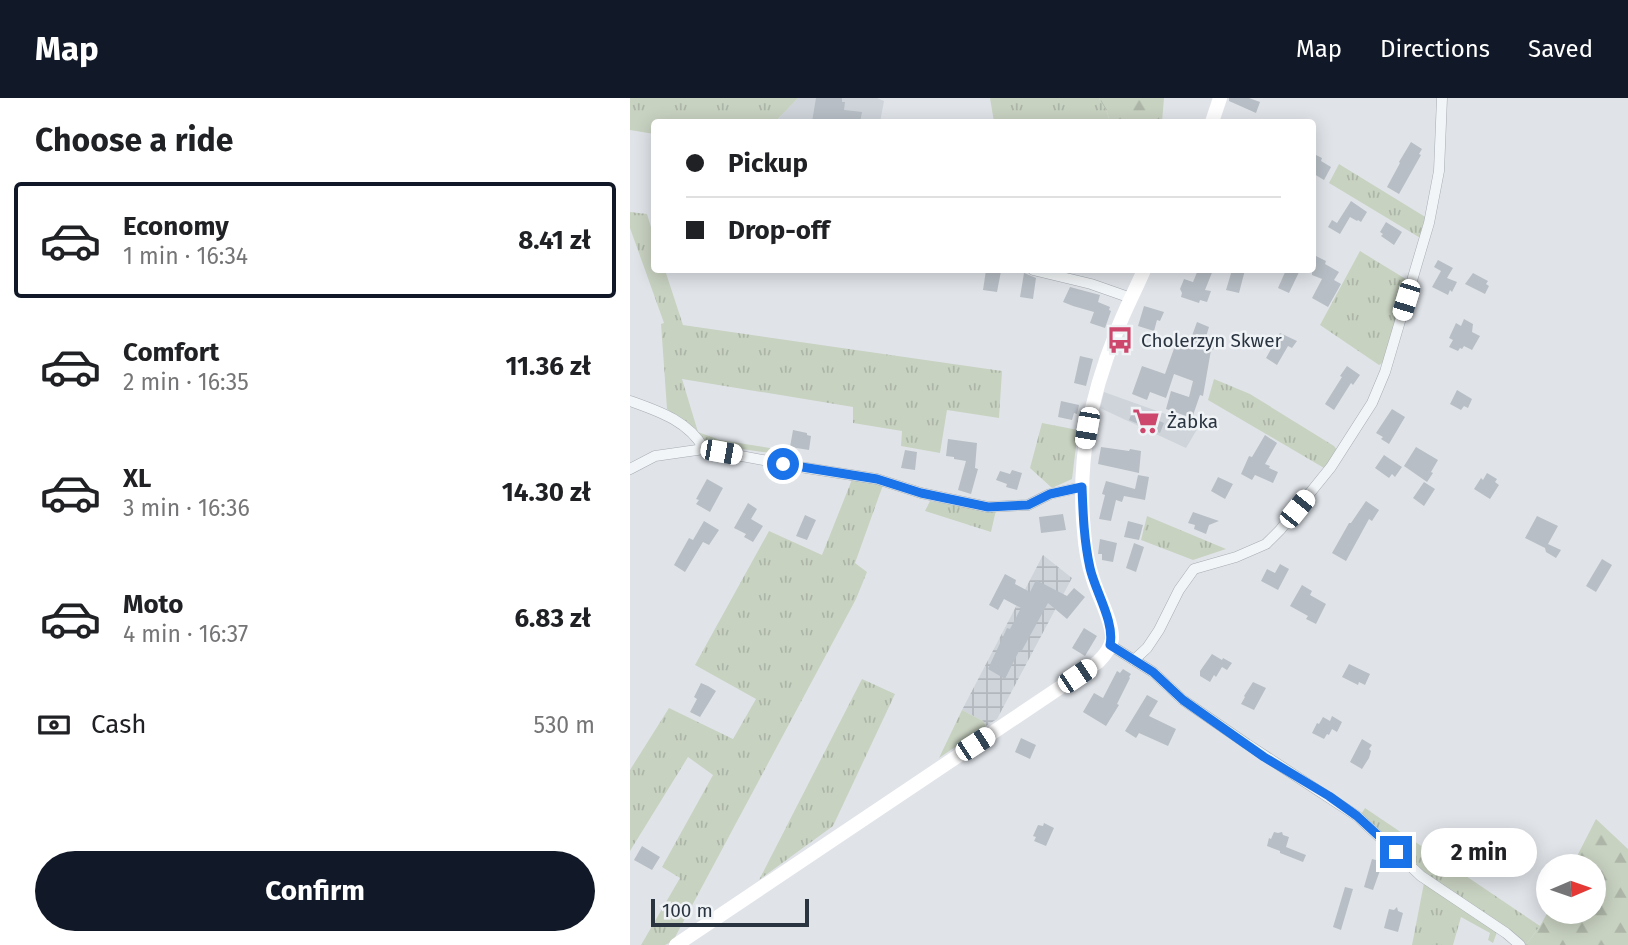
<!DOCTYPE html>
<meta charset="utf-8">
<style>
:root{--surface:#fff;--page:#f6f6f6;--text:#202124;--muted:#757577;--line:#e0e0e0;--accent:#111827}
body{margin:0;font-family:"Fira Sans",sans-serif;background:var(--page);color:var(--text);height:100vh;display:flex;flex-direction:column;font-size:26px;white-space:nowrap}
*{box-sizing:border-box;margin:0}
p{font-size:23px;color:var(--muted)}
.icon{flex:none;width:38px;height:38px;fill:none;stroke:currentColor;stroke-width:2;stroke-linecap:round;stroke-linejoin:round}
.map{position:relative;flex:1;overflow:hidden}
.details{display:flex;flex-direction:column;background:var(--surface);width:630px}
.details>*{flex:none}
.banner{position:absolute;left:21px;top:21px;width:665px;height:154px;border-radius:7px;box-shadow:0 4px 18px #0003;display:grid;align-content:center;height:154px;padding:0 35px;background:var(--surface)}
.needle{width:46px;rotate:88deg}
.tools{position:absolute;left:906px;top:756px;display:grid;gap:14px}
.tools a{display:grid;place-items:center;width:70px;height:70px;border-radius:50%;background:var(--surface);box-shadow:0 4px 18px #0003;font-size:35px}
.scale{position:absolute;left:21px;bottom:18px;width:158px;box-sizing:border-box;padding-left:7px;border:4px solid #293440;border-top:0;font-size:19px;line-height:24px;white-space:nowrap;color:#293440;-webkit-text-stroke:5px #eff3f6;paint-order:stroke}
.end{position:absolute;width:32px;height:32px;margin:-16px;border:9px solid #1a73e8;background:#fff;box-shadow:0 0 0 4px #fff}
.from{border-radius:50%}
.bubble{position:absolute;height:49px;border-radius:24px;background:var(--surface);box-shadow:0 4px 18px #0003;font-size:23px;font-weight:700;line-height:49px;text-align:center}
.car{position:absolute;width:21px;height:42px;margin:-21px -10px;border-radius:9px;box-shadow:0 0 5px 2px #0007;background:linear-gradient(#fff 24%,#345 0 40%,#fff 0 76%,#345 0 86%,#fff 0)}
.banner b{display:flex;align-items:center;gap:24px;height:66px;font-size:26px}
.banner b+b{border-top:2px solid var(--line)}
.banner i{width:18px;height:18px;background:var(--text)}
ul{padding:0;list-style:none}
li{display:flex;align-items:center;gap:21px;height:116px;margin:0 14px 10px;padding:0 21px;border:4px solid transparent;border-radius:7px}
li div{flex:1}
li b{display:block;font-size:26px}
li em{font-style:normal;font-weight:700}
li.selected{border-color:var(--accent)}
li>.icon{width:63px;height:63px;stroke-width:1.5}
h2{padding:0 35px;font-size:32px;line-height:84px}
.pay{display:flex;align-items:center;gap:18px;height:77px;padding:0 35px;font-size:26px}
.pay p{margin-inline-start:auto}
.cta{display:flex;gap:14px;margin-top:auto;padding:14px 35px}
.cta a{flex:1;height:80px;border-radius:42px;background:var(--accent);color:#fff;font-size:28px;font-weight:700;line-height:80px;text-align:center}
header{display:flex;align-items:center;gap:42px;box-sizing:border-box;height:98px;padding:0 35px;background:var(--accent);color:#fff}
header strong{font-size:33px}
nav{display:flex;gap:38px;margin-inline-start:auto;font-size:24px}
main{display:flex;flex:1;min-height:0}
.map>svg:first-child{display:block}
.built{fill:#ced4da}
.industrial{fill:url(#industrial-grid)}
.grass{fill:url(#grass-tufts)}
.forest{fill:url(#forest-firs)}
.building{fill:#b7bec5}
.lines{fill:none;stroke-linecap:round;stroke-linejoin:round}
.street-casing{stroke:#a5acb3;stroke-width:11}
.street{stroke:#f2f5f7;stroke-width:10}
.secondary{stroke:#fff;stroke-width:14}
.route{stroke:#1a73e8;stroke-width:9}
.labels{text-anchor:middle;stroke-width:5;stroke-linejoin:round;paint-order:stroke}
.poi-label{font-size:19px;fill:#293440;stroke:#eff3f6;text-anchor:start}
</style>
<header>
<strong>Map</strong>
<nav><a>Map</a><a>Directions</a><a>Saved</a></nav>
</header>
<main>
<section class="details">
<h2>Choose a ride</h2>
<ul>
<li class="selected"><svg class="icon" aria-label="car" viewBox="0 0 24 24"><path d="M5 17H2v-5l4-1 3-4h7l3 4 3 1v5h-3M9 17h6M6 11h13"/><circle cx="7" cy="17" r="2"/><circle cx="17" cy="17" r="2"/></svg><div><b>Economy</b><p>1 min · 16:34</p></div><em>8.41 zł</em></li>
<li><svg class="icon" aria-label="car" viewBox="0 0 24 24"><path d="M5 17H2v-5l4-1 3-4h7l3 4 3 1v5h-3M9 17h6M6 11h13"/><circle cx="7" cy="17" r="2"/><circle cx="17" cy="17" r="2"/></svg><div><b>Comfort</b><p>2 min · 16:35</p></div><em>11.36 zł</em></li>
<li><svg class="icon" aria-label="car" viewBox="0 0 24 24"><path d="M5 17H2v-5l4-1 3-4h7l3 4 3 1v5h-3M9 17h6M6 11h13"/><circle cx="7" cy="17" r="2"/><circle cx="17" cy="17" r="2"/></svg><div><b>XL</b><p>3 min · 16:36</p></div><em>14.30 zł</em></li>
<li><svg class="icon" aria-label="car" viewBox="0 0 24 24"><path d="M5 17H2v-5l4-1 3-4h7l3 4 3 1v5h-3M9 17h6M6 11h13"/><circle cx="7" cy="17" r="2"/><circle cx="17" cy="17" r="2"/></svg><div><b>Moto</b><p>4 min · 16:37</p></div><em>6.83 zł</em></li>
</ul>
<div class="pay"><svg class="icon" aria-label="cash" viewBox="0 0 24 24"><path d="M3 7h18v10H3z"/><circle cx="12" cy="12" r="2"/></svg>Cash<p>530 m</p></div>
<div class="cta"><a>Confirm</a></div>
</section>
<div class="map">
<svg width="998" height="847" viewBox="0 0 998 847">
<defs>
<pattern id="industrial-grid" width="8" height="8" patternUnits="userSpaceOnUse" patternTransform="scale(1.75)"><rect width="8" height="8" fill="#ced4da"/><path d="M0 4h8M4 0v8" fill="none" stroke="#b1b7bc"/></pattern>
<pattern id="grass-tufts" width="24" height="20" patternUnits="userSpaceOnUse" patternTransform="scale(1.75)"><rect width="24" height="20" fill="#c8d2c1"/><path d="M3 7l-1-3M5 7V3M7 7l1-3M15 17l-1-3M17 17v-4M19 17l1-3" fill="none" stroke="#acb5a7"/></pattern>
<pattern id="forest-firs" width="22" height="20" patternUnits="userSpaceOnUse" patternTransform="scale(1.75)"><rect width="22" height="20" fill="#c8d2c1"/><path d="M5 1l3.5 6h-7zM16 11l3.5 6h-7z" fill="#acb5a7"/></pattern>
</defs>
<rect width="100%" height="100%" fill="#e0e4e9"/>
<g class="built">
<path d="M168,0h79l7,3 -4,21h-105z"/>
<path d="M474,294l95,34 -13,22 -86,-40z"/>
</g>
<path class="industrial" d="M413,457l29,23 -75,141 -11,7 -3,-5 -21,-11z"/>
<g class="grass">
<path d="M0,0h168l-23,24h-121v12l-24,-4z"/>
<path d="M360,0h109l8,14 3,10h-116z"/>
<path d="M709,66l88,54 -5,21 -93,-56z"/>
<path d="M0,114l17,2 7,23v33h11l18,55 319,46 -3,47 -52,-8 -7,43 -39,-7 1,-15 -49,-8v-16l-171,-28 16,53 22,8 50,8v5l-62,-9 -11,-12 -30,-23 -6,-85 3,-1 -34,-95z"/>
<path d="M730,153l49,30 -25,81 -5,3 -59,-40z"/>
<path d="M584,281l36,15 84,52 3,4 -13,18 -116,-68z"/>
<path d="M412,325l36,7 -6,49 -20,9 -22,-20z"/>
<path d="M223,379l30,8 -28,78 12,9 -11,27 -183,342 -8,4h-24l39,-67 -18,-11 51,-92 -25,-18 -58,94v-81l39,-62 64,31 23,-40 -61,-34 74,-134 53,24z"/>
<path d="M300,403l49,8 17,1 -5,22 -66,-21z"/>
<path d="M517,418l79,33 -33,11 -52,-20z"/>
<path d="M232,581l33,15 -62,132 -74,54z"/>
<path d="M332,612l21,11 3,5 -47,32z"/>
<path d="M735,710l175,118 -14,19 -106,-76 -60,-53z"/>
<path d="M794,785l73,49 -4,11 -5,-3 2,-7 -29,-16 -8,28h-41z"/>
</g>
<g class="forest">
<path d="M469,0h65l-2,24h-52l-3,-10z"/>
<path d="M966,721l32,30v96h-102l14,-19 9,-16v2h45v-46h-22z"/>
</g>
<g class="building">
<path d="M186,0h26v4h3l-1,8 18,2 -2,10h-48z"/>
<path d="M599,0h20l11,4 -4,11 -27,-12z"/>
<path d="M781,44l11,7 -3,5 2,1 -22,39 -12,-7 13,-24 -1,-1z"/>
<path d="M682,55l10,5 -1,3 10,6 -7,13 -10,-6 -2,4z"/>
<path d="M721,103l16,11 -6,10 -3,-2 -1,1 -7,-4 -10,17 -12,-7 4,-7 5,3z"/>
<path d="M756,124l16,10 -8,13 -13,-9 2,-2 -3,-2z"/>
<path d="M682,156l14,7 -1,3 14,8 -5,8 7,4 -13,23 -16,-9 10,-19 -10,-4z"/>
<path d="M808,162l15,8 -6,10 10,4 -5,10 -2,-2 -2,5 -16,-8 9,-16 -7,-4z"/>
<path d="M356,172l15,1 -4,21 -14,-2z"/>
<path d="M568,172h15l-8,20 6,1 -4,11 -7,-2 -1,3 -18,-6 1,-4 -2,-4 4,-10 9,3z"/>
<path d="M602,172h13l-6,23 -13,-3z"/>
<path d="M656,172h14l-11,23 -11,-5z"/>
<path d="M394,175l12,5 -3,21 -13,-2z"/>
<path d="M843,175l15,8 -2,3 3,2 -4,8 -20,-10z"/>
<path d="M440,189l30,8 -2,7 12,5 -1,3 2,1 -6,17 -15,-5 4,-11 -21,-6 -10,-4z"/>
<path d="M514,208l20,6 -4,9 -3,-1 -3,11 -16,-5z"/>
<path d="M834,221l9,5 -1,8 8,4 -8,14 -8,-4 -2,3 -2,-1 -2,3 -9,-4 4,-7 -4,-2 7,-15 5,3z"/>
<path d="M567,224l12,5 -4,13 11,3 -3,7h-2l-8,46 -3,-1 -8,23 -26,-9 5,-18 18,6 4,-16 -19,-7 -8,24 -16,-6 -3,8 -15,-6 10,-28 23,8 12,-34 12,4z"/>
<path d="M650,235l17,8 -5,7 -4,-2 -11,19 -11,-7z"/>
<path d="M450,258l13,3 -7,27 -12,-3z"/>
<path d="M717,268l13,9 -7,10 -2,-2 -17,27 -9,-6 17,-27 -2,-1z"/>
<path d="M827,292l15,9 -4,9 -4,-2 -3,4 -11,-6z"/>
<path d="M431,303l18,4 -2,9 -3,-1 -2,7 -14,-3z"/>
<path d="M762,311l13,8 -16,27 -8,-5 2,-2 -7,-4z"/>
<path d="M503,312l31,13 -4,10 -31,-13z"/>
<path d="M163,332l14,3v2l4,1 -2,14 -19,-3z"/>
<path d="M635,337l12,8 -12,21 5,2 -1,2 9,4 -5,11 -18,-8 -3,5 -11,-6 8,-18 3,1z"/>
<path d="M318,341l29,4 -2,25 3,1 -7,25 -13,-4 8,-29 -12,-2v-2l-8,-1z"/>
<path d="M471,349l28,4 1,-2 11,2 -2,22 -41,-9z"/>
<path d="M786,349l22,13 -7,12 2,1 -6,9 -23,-16z"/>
<path d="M275,352l12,2 -2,18 -14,-2z"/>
<path d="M754,357l18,12 -7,10 -3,-3 -3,4 -14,-10z"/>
<path d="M382,372l10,3 -5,17 -11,-3 1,-3 -11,-4 4,-9 10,3z"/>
<path d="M857,375l10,6 -2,3 4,3 -9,14 -16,-10 7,-11 2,2z"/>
<path d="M508,377l11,2 -4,23 -21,-4 -2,6 -6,-2 -5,21 -12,-2 6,-24 -3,-1 4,-13 29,8z"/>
<path d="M588,379l15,7 -8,15 -14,-8z"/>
<path d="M77,381l16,9 -13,24 -14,-8 3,-4 -3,-1z"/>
<path d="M794,384l11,7 -11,17 -11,-8z"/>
<path d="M736,403l13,9 -7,11 -3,-2 -23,42 -14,-8 17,-30h2z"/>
<path d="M118,405l9,6 -6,10 12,7 -10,16 -9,-5 2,-3 -12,-6z"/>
<path d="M563,414l26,9 -10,4 -3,9 -12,-5 1,-4 -7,-2z"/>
<path d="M433,416l3,16 -25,3 -2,-16z"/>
<path d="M175,417l11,5 -9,20 -11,-4z"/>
<path d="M907,418l21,10 -10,18 13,6 -5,8 -10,-6 -1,-4 -20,-10z"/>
<path d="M74,423l15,9 -10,15 -6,-3 -18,30 -11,-7 15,-27 4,2z"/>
<path d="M498,423l15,4 -4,15 -15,-3z"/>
<path d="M470,441l17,4 -4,19 -11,-2v-6h-4z"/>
<path d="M504,445l10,4 -8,25 -10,-4z"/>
<path d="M972,461l10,6 -16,27 -10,-6z"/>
<path d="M650,466l9,5 -11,21 -17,-9 6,-12 8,4z"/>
<path d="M375,476l11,6 -1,4 15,8 6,-12 31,16 7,-8 11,9 -18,22 -19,-16 -27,49 -2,-1 -14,28 -17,-10 19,-41 3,1 11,-21 -17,-9 -6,11 -9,-5z"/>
<path d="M672,487l10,6 -2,4 16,9 -10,20 -10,-5 2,-3 -18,-10z"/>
<path d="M454,530l13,8 -12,20 -13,-8z"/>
<path d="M582,556l10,6 1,-2 9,5 -5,7 -5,-3 -6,10 -2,-2 -4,7 -10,-6v-5z"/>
<path d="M719,566l21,10 -5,11 -6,-3 -1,3 -16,-8z"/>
<path d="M493,571l8,5 -2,3 1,1 -13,26 2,1 -13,21 -23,-14 11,-19 9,5 14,-27 3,2z"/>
<path d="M623,584l13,6 -12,22 -13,-6 4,-7 -1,-1z"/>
<path d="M71,585l7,3 8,5 -16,26 -10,-5 7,-13 -3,-2z"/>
<path d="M517,597l11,6 -9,15 27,13 -8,17 -29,-13 -3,5 -11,-7z"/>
<path d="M702,618l10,6 -5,10 -5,-3 -3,6 -2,-1 -3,5 -12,-6 5,-10 2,1 4,-7 7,4z"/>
<path d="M391,640l15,7 -6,14 -15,-7z"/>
<path d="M732,641l10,6 -3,4 2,2 -2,7 -7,11 -12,-7z"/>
<path d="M414,725l10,5 -8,18 -12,-5 2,-4 -3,-1 5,-11 5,1z"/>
<path d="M644,734l4,1 4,-1 1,3 6,2 -3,10 20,8 -3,7 -23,-9v-2l-13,-5 2,-8 2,1z"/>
<path d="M12,748l18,11 -8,13 -18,-10z"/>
<path d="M742,761l11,3 -10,28 -9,-3z"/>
<path d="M715,789l8,2 -12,41 -8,-3z"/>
<path d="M767,809l1,4 5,2 -5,19 -14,-4 5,-19 5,1z"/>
</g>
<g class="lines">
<defs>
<g id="street">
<path d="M403,172l58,14 40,14"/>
<path d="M0,303c28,10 59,20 74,48"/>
<path d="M0,371l25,-13 49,-7 96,18 77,12 44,14 67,14 40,-2 22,-11 32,-7"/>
<path d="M480,547l43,27 30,28 64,44 110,72 64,60 85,57 14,12"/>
<path d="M504,562l13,-12 12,-18 20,-40 15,-21 42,-12 30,-13 14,-14 51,-63 41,-64 13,-31 44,-149 10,-52 3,-73"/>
</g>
</defs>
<use href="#street" class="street-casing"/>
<use href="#street" class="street"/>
<g class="secondary">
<path d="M582,24l8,-24"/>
<path d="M46,847l422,-283c6,-6 13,-14 14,-23 1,-17 -14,-43 -19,-60 -5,-15 -8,-32 -9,-48 -7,-70 6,-133 32,-198 8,-22 19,-42 28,-63"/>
</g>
</g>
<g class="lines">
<path class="route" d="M153,366l94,15 44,14 67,14 40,-2 22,-11 32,-7c1,27 2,54 8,81 5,23 25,54 20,77l43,27 30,28 81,57 65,39 28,20 39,36"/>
</g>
<defs>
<symbol id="bus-bare" viewBox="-9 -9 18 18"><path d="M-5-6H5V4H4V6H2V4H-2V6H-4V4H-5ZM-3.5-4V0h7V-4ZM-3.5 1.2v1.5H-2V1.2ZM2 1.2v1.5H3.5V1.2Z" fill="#cc476b" stroke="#eff3f6" stroke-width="2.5" paint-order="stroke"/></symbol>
<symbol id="supermarket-bare" viewBox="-9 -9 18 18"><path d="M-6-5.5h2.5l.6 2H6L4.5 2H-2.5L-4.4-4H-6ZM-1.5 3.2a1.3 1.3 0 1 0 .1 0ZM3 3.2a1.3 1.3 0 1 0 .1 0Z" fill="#cc476b" stroke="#eff3f6" stroke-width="2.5" paint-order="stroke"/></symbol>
</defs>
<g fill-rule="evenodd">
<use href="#bus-bare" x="471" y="223" width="38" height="38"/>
<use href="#supermarket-bare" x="497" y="304" width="38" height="38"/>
</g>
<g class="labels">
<g class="poi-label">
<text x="511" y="249">Cholerzyn Skwer</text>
<text x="537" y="330">Żabka</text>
</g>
</g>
</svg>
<div class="tools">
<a><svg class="needle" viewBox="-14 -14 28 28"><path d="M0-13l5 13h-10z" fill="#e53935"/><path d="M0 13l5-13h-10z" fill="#757577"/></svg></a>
</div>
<div class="scale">100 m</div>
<i class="end from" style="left:153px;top:366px"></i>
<i class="end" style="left:766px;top:754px"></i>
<div class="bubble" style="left:791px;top:730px;width:116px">2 min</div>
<i class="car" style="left:776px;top:202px;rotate:197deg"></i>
<i class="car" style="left:457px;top:330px;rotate:190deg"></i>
<i class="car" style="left:91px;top:354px;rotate:100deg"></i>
<i class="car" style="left:667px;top:411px;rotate:39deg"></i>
<i class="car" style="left:447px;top:578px;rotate:56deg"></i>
<i class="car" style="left:345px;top:646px;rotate:57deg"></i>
<div class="banner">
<b><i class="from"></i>Pickup</b>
<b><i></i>Drop-off</b>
</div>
</div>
</main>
